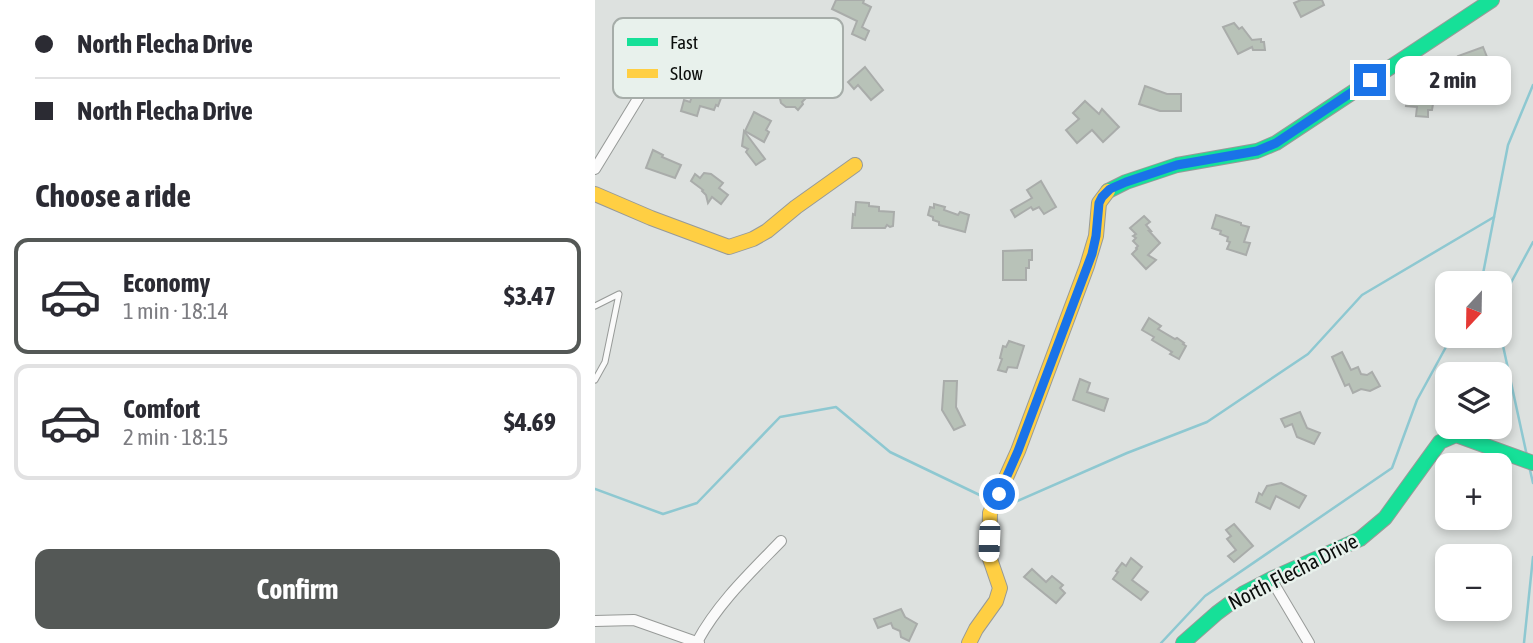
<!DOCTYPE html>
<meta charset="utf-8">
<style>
:root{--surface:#fff;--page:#f2f2f3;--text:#2b2b33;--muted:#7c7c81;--line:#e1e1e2;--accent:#545856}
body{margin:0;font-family:"Asap Condensed",sans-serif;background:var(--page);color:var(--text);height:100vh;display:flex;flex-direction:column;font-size:26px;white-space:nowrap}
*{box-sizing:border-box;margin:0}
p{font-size:23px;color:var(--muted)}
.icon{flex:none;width:38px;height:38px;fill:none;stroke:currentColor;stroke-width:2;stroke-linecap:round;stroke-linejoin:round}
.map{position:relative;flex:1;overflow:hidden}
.side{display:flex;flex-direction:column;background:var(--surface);width:595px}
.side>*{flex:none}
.hud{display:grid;align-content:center;height:154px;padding:0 35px;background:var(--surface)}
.needle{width:46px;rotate:202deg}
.controls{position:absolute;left:840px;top:271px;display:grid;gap:14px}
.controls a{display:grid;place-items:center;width:77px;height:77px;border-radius:14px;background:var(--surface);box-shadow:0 4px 10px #0003;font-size:35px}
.end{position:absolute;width:32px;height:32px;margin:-16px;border:9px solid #1a73e8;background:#fff;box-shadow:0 0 0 4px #fff}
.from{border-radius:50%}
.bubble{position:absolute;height:49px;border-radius:14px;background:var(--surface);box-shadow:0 4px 10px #0003;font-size:23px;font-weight:700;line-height:49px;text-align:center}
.car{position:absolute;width:21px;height:42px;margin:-21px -10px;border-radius:9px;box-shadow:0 0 5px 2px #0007;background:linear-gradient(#fff 24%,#345 0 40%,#fff 0 76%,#345 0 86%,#fff 0)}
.hud b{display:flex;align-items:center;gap:24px;height:66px;font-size:26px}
.hud b+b{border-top:2px solid var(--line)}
.hud i{width:18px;height:18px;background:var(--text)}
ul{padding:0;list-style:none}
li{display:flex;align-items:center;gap:21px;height:116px;margin:0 14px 10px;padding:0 21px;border:4px solid var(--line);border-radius:14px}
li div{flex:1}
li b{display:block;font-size:26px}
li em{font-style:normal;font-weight:700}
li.active{border-color:var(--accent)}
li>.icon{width:63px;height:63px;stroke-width:1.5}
h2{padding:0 35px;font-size:32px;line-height:84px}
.cta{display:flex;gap:14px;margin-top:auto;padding:14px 35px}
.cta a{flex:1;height:80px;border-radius:14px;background:var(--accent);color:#fff;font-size:28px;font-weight:700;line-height:80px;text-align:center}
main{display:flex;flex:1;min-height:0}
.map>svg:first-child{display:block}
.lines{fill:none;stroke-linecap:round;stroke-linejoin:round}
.stream{stroke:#8ec8d1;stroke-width:2.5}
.building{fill:#b8c2b8;stroke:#a9acaa;stroke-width:2}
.lane-casing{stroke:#979a98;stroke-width:7}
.street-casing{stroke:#979a98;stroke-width:12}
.fast-casing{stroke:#979a98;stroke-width:16}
.slow-casing{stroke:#979a98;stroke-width:16}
.lane{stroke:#fafafa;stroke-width:5}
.street{stroke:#fafafa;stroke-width:10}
.fast{stroke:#16e098;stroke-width:14}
.slow{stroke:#ffcf43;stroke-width:14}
.route{stroke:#1a73e8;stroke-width:9}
.labels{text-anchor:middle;stroke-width:5;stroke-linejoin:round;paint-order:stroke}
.street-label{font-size:21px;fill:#0b0e0c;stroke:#e8f1ec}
.key{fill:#e8f1ec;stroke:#a6ada9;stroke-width:2}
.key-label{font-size:19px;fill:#0b0e0c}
</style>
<main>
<section class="side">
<div class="hud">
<b><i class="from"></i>North Flecha Drive</b>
<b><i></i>North Flecha Drive</b>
</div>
<h2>Choose a ride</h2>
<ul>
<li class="active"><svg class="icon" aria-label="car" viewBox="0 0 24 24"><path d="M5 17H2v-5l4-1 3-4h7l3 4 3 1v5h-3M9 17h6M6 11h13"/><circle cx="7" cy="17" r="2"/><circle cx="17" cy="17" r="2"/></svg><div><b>Economy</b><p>1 min · 18:14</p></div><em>$3.47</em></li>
<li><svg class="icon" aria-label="car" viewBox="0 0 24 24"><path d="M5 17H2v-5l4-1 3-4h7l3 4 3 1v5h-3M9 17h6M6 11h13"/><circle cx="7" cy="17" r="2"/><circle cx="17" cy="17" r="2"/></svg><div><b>Comfort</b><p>2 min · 18:15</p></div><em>$4.69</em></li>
</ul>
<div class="cta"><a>Confirm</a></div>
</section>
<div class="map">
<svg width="938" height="643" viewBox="0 0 938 643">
<rect width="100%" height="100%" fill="#dde1df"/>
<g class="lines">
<g class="stream">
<path d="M886,284l27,-139 25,-60"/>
<path d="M905,317l7,-27 26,-48"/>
<path d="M905,332l27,124"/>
<path d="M934,466l4,17"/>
<path d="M0,489l68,25 34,-11 83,-86 56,-10 54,45 100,48"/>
<path d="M404,505l5,2 123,-54 80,-31 101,-68 54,-59 132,-78"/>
<path d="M566,643l44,-47 187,-128 25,-68 35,-64"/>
<path d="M929,643l9,-86"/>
</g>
</g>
<g class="building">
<path d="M241,0h28l-1,3 8,4 -9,20 7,4 -4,9 -13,-6 5,-13 -25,-12z"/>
<path d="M706,0h21l2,5 -23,12 -7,-14z"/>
<path d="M639,23l5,6 3,-2 10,13 9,-1v3h3l1,8h-12l-1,-3 -14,7 -15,-27z"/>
<path d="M888,47l6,15 -9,3 5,15 -17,6 -10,-30z"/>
<path d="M270,67l18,23 -12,10 -13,-15 -4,4 -6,-7z"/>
<path d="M200,77l25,19 -11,-1 -7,7 1,2 -5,6 -3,-3h-9l-5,-4 -2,-9 -4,-2 6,-11 7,5z"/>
<path d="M813,82l10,1v12l10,1 -1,4 6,4 -1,6h-4v7l-12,-1 1,-9 -11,-1 1,-6h-5l1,-10h5z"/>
<path d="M108,83l21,7 -6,16 -2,-1 -2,5 -14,-4 -3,10 -16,-5 3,-11 6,2 6,-17 5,2z"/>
<path d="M550,86l22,8h14v17h-21l-21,-7z"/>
<path d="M490,101l14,13 3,-5 17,18 -16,15 -11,-12 -15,13 -11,-13 13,-11 -6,-6z"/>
<path d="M159,112l17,9 -5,9 3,2 -5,10 -19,-11z"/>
<path d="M149,131l21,28 -9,6 -10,-13 2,-3 -6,-3z"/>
<path d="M58,150l10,5 -1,2 19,8 -6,13 -29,-10z"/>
<path d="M109,173l7,1 12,9 -4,5 9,7 -7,9 -9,-7 -4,6 -2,-8 -4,-4 1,-1 -12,-9 4,-7 5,4z"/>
<path d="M446,181l15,26 -12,7 -5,-7 -6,3 -2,-3 -16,10 -4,-7 21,-12 -5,-8z"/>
<path d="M261,202l13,1v3l10,1v4l15,1 -1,14 -3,1 -3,-2 -2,3h-33l1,-14 2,1z"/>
<path d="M339,204l11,3 -1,3 14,5 2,-3 9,3 -4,17 -26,-7v-3l-6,-2v-3l-5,-2 2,-8 4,1z"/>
<path d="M621,215l25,8v2l8,2 -5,15 6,1 -4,12 -19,-6 3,-7 -3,-1 1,-4 -8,-3 1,-3 -9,-3z"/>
<path d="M549,216l6,6 -4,3 5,6h-2l11,12 -12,12 8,5 -10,9 -14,-15 5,-5 -1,-1 2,-2 -5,-5 3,-3 -3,-2 3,-2 -6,-6z"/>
<path d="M437,250v10h-3v8h-3v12h-23v-29z"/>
<path d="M554,318l12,8 -3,3 17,10 2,-1 7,5 -1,1 3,2 -7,13 -9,-5 2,-2 -20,-12 2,-3 -12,-7z"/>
<path d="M414,341l15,5 -7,22 -9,-1 -2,5 -8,-2 4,-11 -2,-1 3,-12 3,1z"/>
<path d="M747,352l9,18 7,-3 3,7 6,1 5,-3 8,14 -10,5 -9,-2 -8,4 -4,-9 -4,2 -13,-29z"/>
<path d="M485,379l10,4 -3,9 21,7 -4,12 -31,-11z"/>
<path d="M349,381h13l-1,26 9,18 -11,5 -12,-20z"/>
<path d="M705,412l7,16 13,5 -6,11 -17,-7 -5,-13 -7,3 -4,-8z"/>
<path d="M686,483l25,13 -7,12 -23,-12 -6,13 -14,-7 3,-9 3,2 5,-9z"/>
<path d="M639,524l19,22 -19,16 -6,-6 8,-6 -9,-11 4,-3 -5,-6z"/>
<path d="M536,558l11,9 -10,13 16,12 -7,8 -28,-21 5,-7 -2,-1 6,-8 4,3z"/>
<path d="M437,569l14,13 6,-6 11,9 -3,3 5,5 -9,10 -32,-26z"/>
<path d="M306,609l4,8 12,7 -8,17 -8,-4 -1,-6 -7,-3 -2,-5 -13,5 -4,-9z"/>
</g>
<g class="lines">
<defs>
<path id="lane" d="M0,306l24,-12 -14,68 -10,18"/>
<g id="street">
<path d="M0,169l61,-100"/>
<path d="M676,579l38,64"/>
<path d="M0,621l39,-1 65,23"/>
<path d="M102,642c21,-39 53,-69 84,-101"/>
</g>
<g id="fast">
<path d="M513,191l18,-9 51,-17 80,-14 19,-8 216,-143"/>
<path d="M588,643l34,-30 27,-20 27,-14 89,-40 25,-21 55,-76 16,-7 77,28"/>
</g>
<g id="slow">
<path d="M0,194l56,24 78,29 24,-8 14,-8 29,-24 59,-42"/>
<path d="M374,643l7,-14 20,-28 4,-13 -11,-32 1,-43 28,-62 69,-185 9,-30 3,-33 9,-12"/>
</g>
</defs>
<use href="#lane" class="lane-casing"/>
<use href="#street" class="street-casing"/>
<use href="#fast" class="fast-casing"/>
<use href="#slow" class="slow-casing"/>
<use href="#lane" class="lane"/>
<use href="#street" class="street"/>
<use href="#fast" class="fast"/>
<use href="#slow" class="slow"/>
</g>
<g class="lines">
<path class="route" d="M404,494l19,-43 74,-197 4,-18 3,-33 3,-6 8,-8 16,-7 51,-17 80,-14 19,-8 94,-63"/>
</g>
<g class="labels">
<g class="street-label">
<text transform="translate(698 572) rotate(-27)" y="7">North Flecha Drive</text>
</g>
</g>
<rect x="18" y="18" width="230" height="80" rx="10" class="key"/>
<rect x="32" y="38" width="31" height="8" fill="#16e098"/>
<rect x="32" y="69" width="31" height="9" fill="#ffcf43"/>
<g class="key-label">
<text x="75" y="49">Fast</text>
<text x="75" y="80">Slow</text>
</g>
</svg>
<div class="controls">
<a><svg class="needle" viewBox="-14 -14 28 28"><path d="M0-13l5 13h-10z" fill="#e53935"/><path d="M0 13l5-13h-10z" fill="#7c7c81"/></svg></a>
<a><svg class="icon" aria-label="layers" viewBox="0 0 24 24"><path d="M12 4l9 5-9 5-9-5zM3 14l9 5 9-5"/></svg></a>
<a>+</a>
<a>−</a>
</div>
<i class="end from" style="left:404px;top:494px"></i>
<i class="end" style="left:775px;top:80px"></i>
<div class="bubble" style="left:800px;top:56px;width:116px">2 min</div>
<i class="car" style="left:394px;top:541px;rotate:182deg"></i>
</div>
</main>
